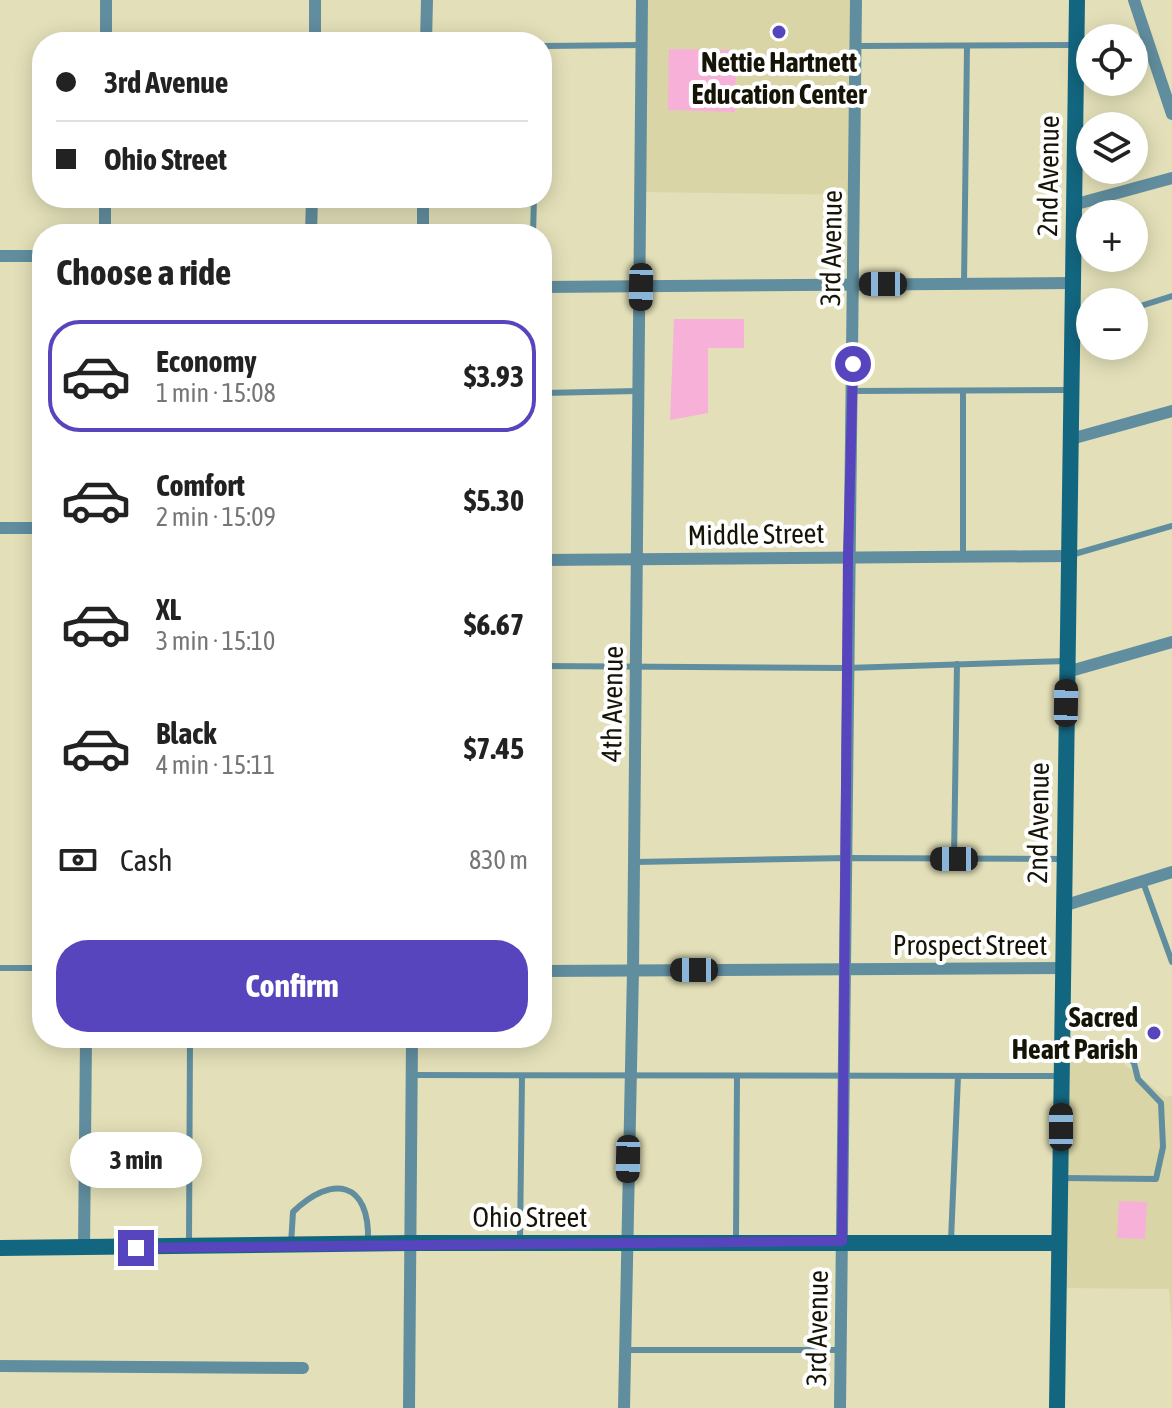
<!DOCTYPE html>
<meta charset="utf-8">
<style>
:root{--surface:#fff;--page:#f6f6f6;--text:#222;--muted:#767676;--line:#e0e0e0;--accent:#5745bd}
body{margin:0;font-family:"Asap Condensed",sans-serif;background:var(--page);color:var(--text);height:100vh;display:flex;flex-direction:column;font-size:30px;white-space:nowrap}
*{box-sizing:border-box;margin:0}
p{font-size:26px;color:var(--muted)}
.icon{flex:none;width:44px;height:44px;fill:none;stroke:currentColor;stroke-width:2;stroke-linecap:round;stroke-linejoin:round}
.map{position:relative;flex:1;overflow:hidden}
.details{position:absolute;left:32px;top:224px;width:520px;height:824px;display:flex;flex-direction:column;background:var(--surface);border-radius:32px;box-shadow:0 4px 20px #0003}
.details>*{flex:none}
.guide{position:absolute;left:32px;top:32px;width:520px;height:176px;border-radius:32px;box-shadow:0 4px 20px #0003;display:grid;align-content:center;height:176px;padding:0 24px;background:var(--surface)}
.fabs{position:absolute;left:1076px;top:24px;display:grid;gap:16px}
.fabs a{display:grid;place-items:center;width:72px;height:72px;border-radius:50%;background:var(--surface);box-shadow:0 4px 20px #0003;font-size:40px}
.end{position:absolute;width:36px;height:36px;margin:-18px;border:10px solid #5745bd;background:#fff;box-shadow:0 0 0 4px #fff}
.from{border-radius:50%}
.bubble{position:absolute;height:56px;border-radius:28px;background:var(--surface);box-shadow:0 4px 20px #0003;font-size:26px;font-weight:700;line-height:56px;text-align:center}
.car{position:absolute;width:24px;height:48px;margin:-24px -12px;border-radius:10px;box-shadow:0 0 6px 2px #0007;background:linear-gradient(#222 24%,#8ab4d8 0 40%,#222 0 76%,#8ab4d8 0 86%,#222 0)}
.guide b{display:flex;align-items:center;gap:28px;height:76px;font-size:30px}
.guide b+b{border-top:2px solid var(--line)}
.guide i{width:20px;height:20px;background:var(--text)}
ul{padding:0;list-style:none}
li{display:flex;align-items:center;gap:24px;height:112px;margin:0 16px 12px;padding:0 8px;border:4px solid transparent;border-radius:32px}
li div{flex:1}
li b{display:block;font-size:30px}
li em{font-style:normal;font-weight:700}
li.active{border-color:var(--accent)}
li>.icon{width:72px;height:72px;stroke-width:1.5}
h2{padding:0 24px;font-size:36px;line-height:96px}
.pay{display:flex;align-items:center;gap:20px;height:88px;padding:0 24px;font-size:30px}
.pay p{margin-inline-start:auto}
.action{display:flex;gap:16px;margin-top:auto;padding:16px 24px}
.action a{flex:1;height:92px;border-radius:32px;background:var(--accent);color:#fff;font-size:32px;font-weight:700;line-height:92px;text-align:center}
.map>svg:first-child{display:block}
.built{fill:#d9d5a6}
.green{fill:#f7b0d8}
.lines{fill:none;stroke-linecap:round;stroke-linejoin:round}
.lane{stroke:#618e9f;stroke-width:6}
.street{stroke:#618e9f;stroke-width:12}
.secondary{stroke:#136680;stroke-width:16}
.route{stroke:#5745bd;stroke-width:10}
.poi-dot{fill:#5745bd;stroke:#fff;stroke-width:3}
.labels{text-anchor:middle;stroke-width:8;stroke-linejoin:round;paint-order:stroke}
.poi-label{font-size:28px;font-weight:bold;fill:#151406;stroke:#fff}
.street-label{font-size:28px;fill:#151406;stroke:#fff}
</style>
<div class="map">
<svg width="1172" height="1408" viewBox="0 0 1172 1408">
<rect width="100%" height="100%" fill="#e3e0b9"/>
<g class="built">
<path d="M642,0h214v195l-215,-3z"/>
<path d="M1061,1057l57,2 47,38 7,-1v238l-3,-45 -110,-1z"/>
</g>
<g class="green">
<path d="M669,49l67,1 -1,62 -67,-2z"/>
<path d="M674,319h70v29h-36v65l-38,7z"/>
<path d="M1119,1201l28,1 -2,37 -28,-1z"/>
</g>
<g class="lines">
<g class="lane">
<path d="M542,46l100,-1"/>
<path d="M856,46l217,-1"/>
<path d="M533,234l1,-36"/>
<path d="M964,284l3,-238"/>
<path d="M1134,308l38,-12"/>
<path d="M1076,325l14,-4"/>
<path d="M852,391l217,-1"/>
<path d="M963,391v165"/>
<path d="M542,393l96,-2"/>
<path d="M1071,555l101,-29"/>
<path d="M542,666l305,2 220,-7"/>
<path d="M954,859l3,-195"/>
<path d="M635,862l212,-4 217,1"/>
<path d="M1143,882l29,80"/>
<path d="M0,968h42"/>
<path d="M412,1075l648,1"/>
<path d="M1064,1178l92,1 7,-32 -2,-44 -23,-24 -4,-16 -6,-7 -21,-7h-43"/>
<path d="M520,1240l2,-164"/>
<path d="M951,1240l7,-164"/>
<path d="M736,1241l1,-165"/>
<path d="M189,1242l1,-204"/>
<path d="M291,1244l2,-32c39,-38 77,-31 75,29"/>
<path d="M625,1350h216"/>
</g>
<g class="street">
<path d="M1134,0l38,114"/>
<path d="M106,42v-42"/>
<path d="M315,42v-42"/>
<path d="M426,42l1,-42"/>
<path d="M1073,205l99,-27"/>
<path d="M105,234v-36"/>
<path d="M311,234l1,-36"/>
<path d="M423,234v-36"/>
<path d="M0,256h42"/>
<path d="M542,287l530,-4"/>
<path d="M1071,439l101,-28"/>
<path d="M0,528h42"/>
<path d="M542,560l525,-4"/>
<path d="M1067,672l105,-30"/>
<path d="M1063,906l109,-34"/>
<path d="M542,971l520,-3"/>
<path d="M84,1249l2,-211"/>
<path d="M0,1366l303,2"/>
<path d="M409,1408l3,-370"/>
<path d="M624,1408l9,-437 9,-971"/>
<path d="M840,1408l16,-1408"/>
</g>
<g class="secondary">
<path d="M0,1248l410,-5h649"/>
<path d="M1057,1408l20,-1408"/>
</g>
</g>
<g class="lines">
<path class="route" d="M136,1248l706,-7 6,-685 5,-192"/>
</g>
<g class="poi-dot">
<circle cx="779" cy="32" r="8"/>
<circle cx="1154" cy="1033" r="8"/>
</g>
<g class="labels">
<g class="poi-label">
<text x="779" y="72">Nettie Hartnett<tspan x="779" dy="32">Education Center</tspan></text>
<text x="1138" y="1027" text-anchor="end">Sacred<tspan x="1138" dy="32">Heart Parish</tspan></text>
</g>
<g class="street-label">
<text transform="translate(1048 176) rotate(-89)" y="10">2nd Avenue</text>
<text transform="translate(831 248) rotate(-89)" y="10">3rd Avenue</text>
<text transform="translate(756 534) rotate(-1)" y="10">Middle Street</text>
<text transform="translate(612 704) rotate(-89)" y="10">4th Avenue</text>
<text transform="translate(1038 823) rotate(-89)" y="10">2nd Avenue</text>
<text x="970" y="955">Prospect Street</text>
<text x="530" y="1227">Ohio Street</text>
<text transform="translate(817 1328) rotate(-89)" y="10">3rd Avenue</text>
</g>
</g>
</svg>
<div class="fabs">
<a><svg class="icon" aria-label="locate" viewBox="0 0 24 24"><circle cx="12" cy="12" r="6"/><path d="M12 2v4M12 18v4M2 12h4M18 12h4"/></svg></a>
<a><svg class="icon" aria-label="layers" viewBox="0 0 24 24"><path d="M12 4l9 5-9 5-9-5zM3 14l9 5 9-5"/></svg></a>
<a>+</a>
<a>−</a>
</div>
<i class="end from" style="left:853px;top:364px"></i>
<i class="end" style="left:136px;top:1248px"></i>
<div class="bubble" style="left:70px;top:1132px;width:132px">3 min</div>
<i class="car" style="left:883px;top:284px;rotate:270deg"></i>
<i class="car" style="left:641px;top:287px;rotate:181deg"></i>
<i class="car" style="left:1066px;top:703px;rotate:1deg"></i>
<i class="car" style="left:954px;top:859px;rotate:270deg"></i>
<i class="car" style="left:694px;top:970px;rotate:270deg"></i>
<i class="car" style="left:1061px;top:1127px;rotate:0deg"></i>
<i class="car" style="left:628px;top:1159px;rotate:181deg"></i>
<div class="guide">
<b><i class="from"></i>3rd Avenue</b>
<b><i></i>Ohio Street</b>
</div>
<section class="details">
<h2>Choose a ride</h2>
<ul>
<li class="active"><svg class="icon" aria-label="car" viewBox="0 0 24 24"><path d="M5 17H2v-5l4-1 3-4h7l3 4 3 1v5h-3M9 17h6M6 11h13"/><circle cx="7" cy="17" r="2"/><circle cx="17" cy="17" r="2"/></svg><div><b>Economy</b><p>1 min · 15:08</p></div><em>$3.93</em></li>
<li><svg class="icon" aria-label="car" viewBox="0 0 24 24"><path d="M5 17H2v-5l4-1 3-4h7l3 4 3 1v5h-3M9 17h6M6 11h13"/><circle cx="7" cy="17" r="2"/><circle cx="17" cy="17" r="2"/></svg><div><b>Comfort</b><p>2 min · 15:09</p></div><em>$5.30</em></li>
<li><svg class="icon" aria-label="car" viewBox="0 0 24 24"><path d="M5 17H2v-5l4-1 3-4h7l3 4 3 1v5h-3M9 17h6M6 11h13"/><circle cx="7" cy="17" r="2"/><circle cx="17" cy="17" r="2"/></svg><div><b>XL</b><p>3 min · 15:10</p></div><em>$6.67</em></li>
<li><svg class="icon" aria-label="car" viewBox="0 0 24 24"><path d="M5 17H2v-5l4-1 3-4h7l3 4 3 1v5h-3M9 17h6M6 11h13"/><circle cx="7" cy="17" r="2"/><circle cx="17" cy="17" r="2"/></svg><div><b>Black</b><p>4 min · 15:11</p></div><em>$7.45</em></li>
</ul>
<div class="pay"><svg class="icon" aria-label="cash" viewBox="0 0 24 24"><path d="M3 7h18v10H3z"/><circle cx="12" cy="12" r="2"/></svg>Cash<p>830 m</p></div>
<div class="action"><a>Confirm</a></div>
</section>
</div>
